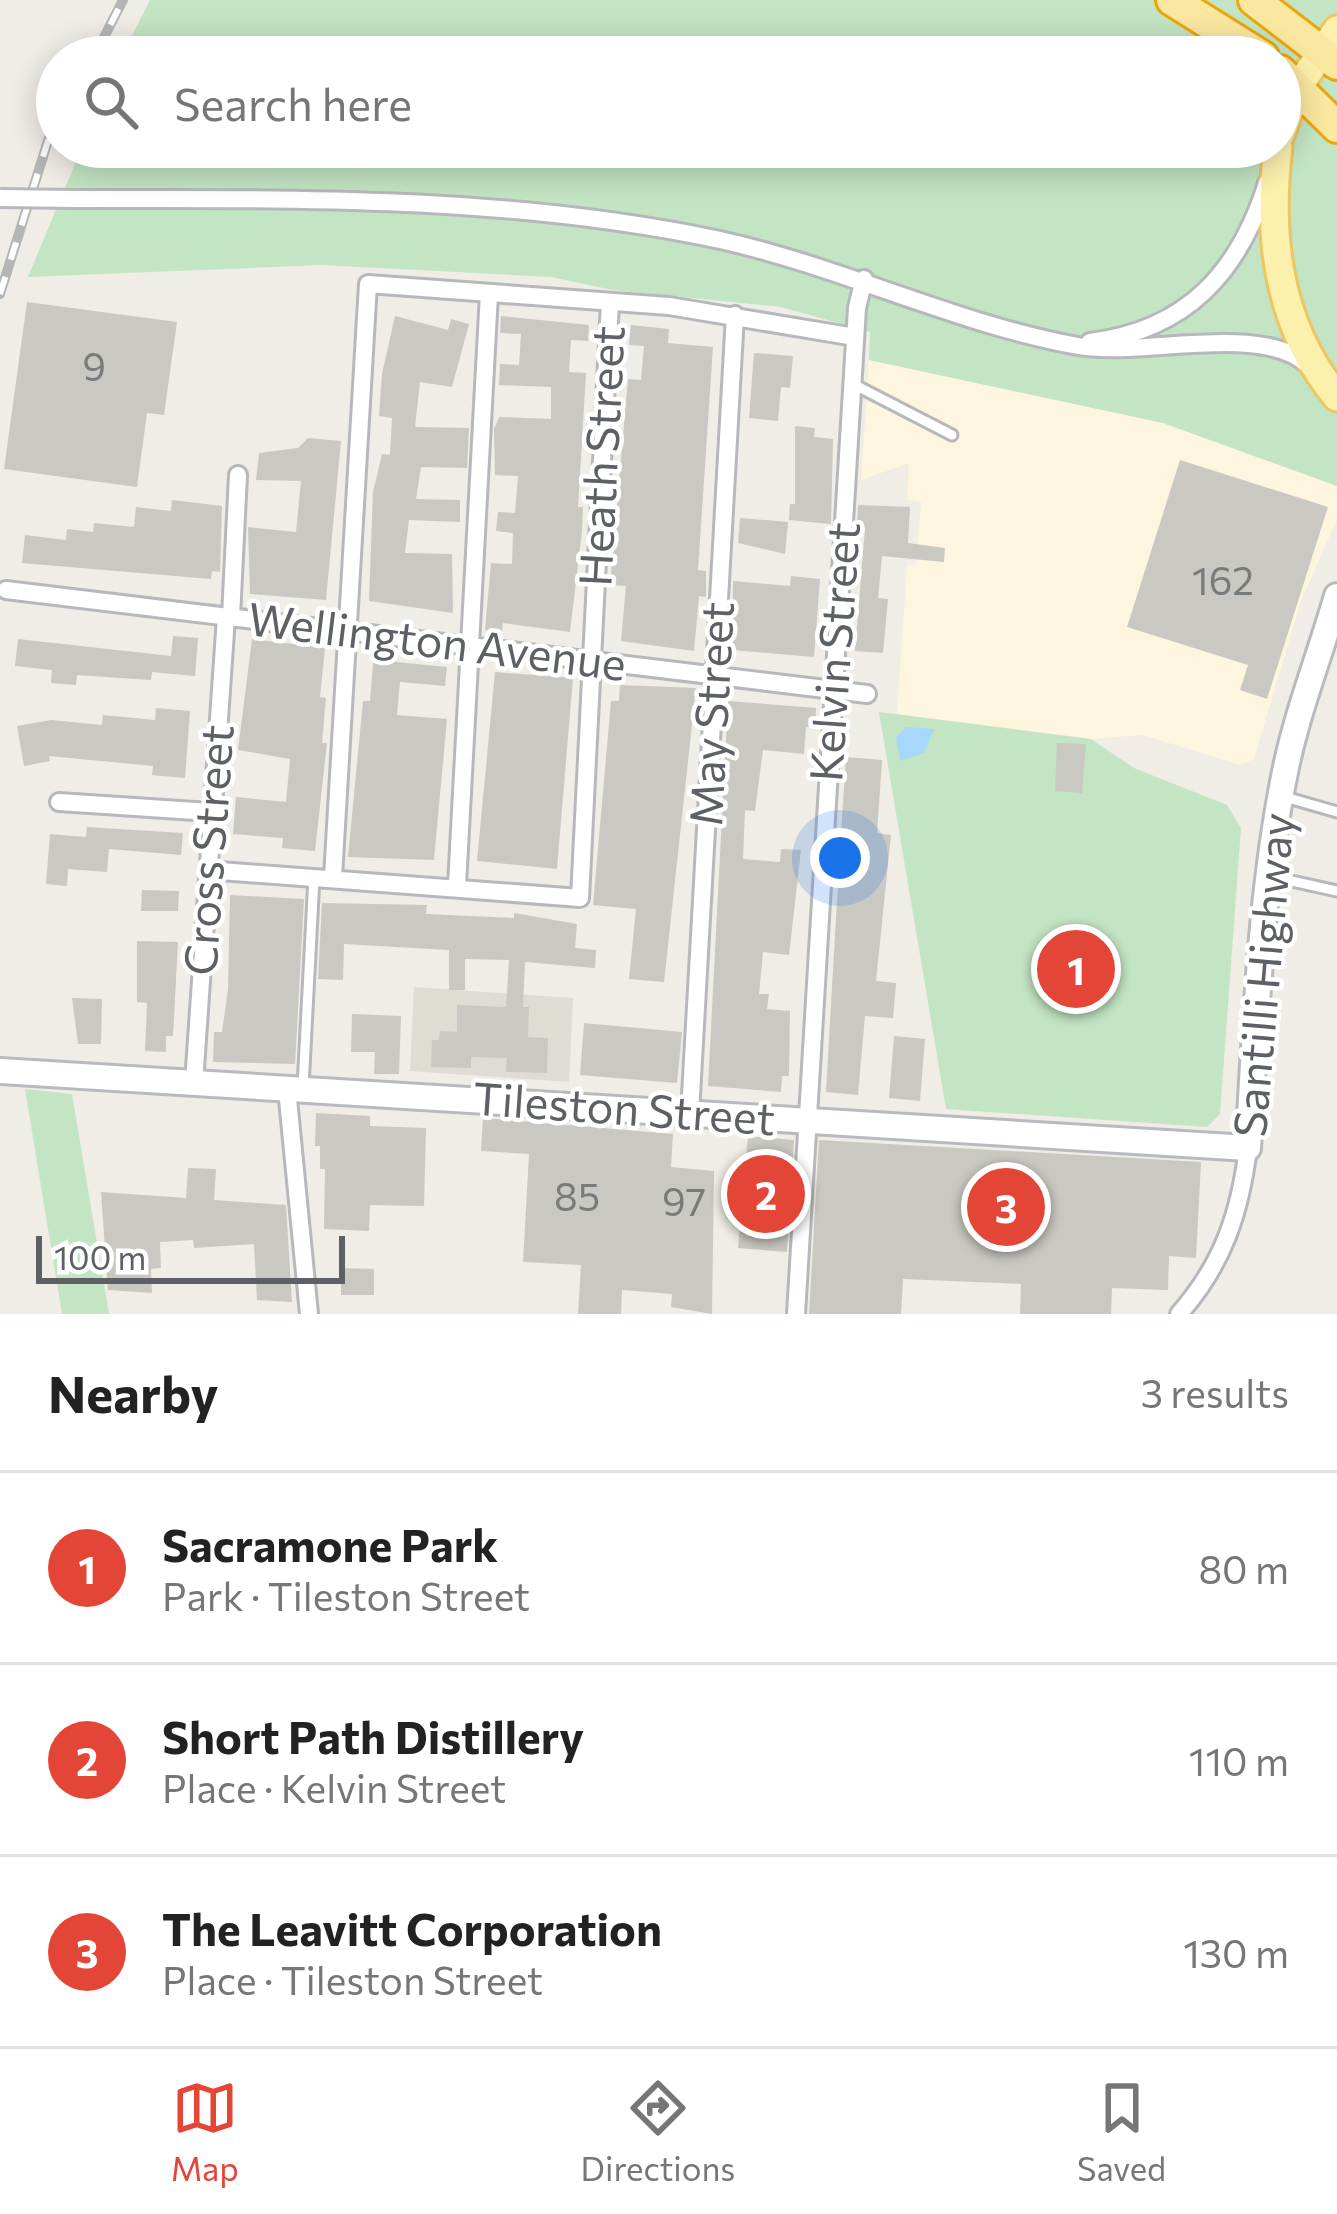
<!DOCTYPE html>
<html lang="en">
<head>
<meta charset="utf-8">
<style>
  body { margin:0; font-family:Commissioner,sans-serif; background:#f6f6f6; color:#222 }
  .scale { position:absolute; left:36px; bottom:30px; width:309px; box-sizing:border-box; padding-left:12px; border:6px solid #5d6165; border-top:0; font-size:33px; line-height:42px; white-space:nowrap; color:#5d6165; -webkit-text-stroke:9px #fff; paint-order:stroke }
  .you { position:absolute; left:840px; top:858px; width:42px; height:42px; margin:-30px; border:9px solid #fff; border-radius:50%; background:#1a73e8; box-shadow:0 0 0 18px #1a73e833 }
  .badge { display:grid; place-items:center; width:78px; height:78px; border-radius:50%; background:#e34637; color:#fff; font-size:39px; font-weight:700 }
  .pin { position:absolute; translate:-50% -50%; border:6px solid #fff; box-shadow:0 3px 12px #0006 }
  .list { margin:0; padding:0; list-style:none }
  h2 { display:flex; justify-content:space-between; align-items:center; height:156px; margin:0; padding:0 48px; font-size:51px }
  h2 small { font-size:39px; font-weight:400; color:#767676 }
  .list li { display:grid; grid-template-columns:78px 1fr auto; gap:36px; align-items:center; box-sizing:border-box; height:192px; padding:0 48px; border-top:3px solid #e0e0e0 }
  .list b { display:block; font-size:45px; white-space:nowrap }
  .list p { margin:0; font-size:39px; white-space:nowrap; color:#767676 }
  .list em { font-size:39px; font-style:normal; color:#767676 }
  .icon { flex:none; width:66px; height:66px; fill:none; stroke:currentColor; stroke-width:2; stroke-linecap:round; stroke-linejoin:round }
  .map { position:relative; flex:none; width:1337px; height:1314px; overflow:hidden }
  .search { position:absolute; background:#fff; box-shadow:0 6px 30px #0003; left:36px; right:36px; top:36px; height:132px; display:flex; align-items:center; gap:30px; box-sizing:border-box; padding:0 42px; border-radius:66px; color:#767676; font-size:45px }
  .sheet { height:732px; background:#fff }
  nav { display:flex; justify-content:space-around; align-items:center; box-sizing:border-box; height:168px; border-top:3px solid #e0e0e0; background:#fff; font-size:33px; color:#767676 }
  nav a { display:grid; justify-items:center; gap:6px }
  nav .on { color:#e34637 }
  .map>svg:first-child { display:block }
  .commercial { fill:#fdf5dd }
  .education { fill:#dfdcd4 }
  .green { fill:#c3e5c3 }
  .water { fill:#a8d7fc }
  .building { fill:#cac8c2 }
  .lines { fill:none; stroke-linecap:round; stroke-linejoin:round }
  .service-casing { stroke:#b6b8bc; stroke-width:15 }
  .minor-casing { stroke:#b6b8bc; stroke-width:22 }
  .secondary-casing { stroke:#b7babf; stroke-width:30 }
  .primary-casing { stroke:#ecc661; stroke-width:33 }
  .trunk-casing { stroke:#eca608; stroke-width:36 }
  .service { stroke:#fff; stroke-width:9 }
  .minor { stroke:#fff; stroke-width:16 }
  .secondary { stroke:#fff; stroke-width:24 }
  .primary { stroke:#fcf0ad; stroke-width:27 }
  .trunk { stroke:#fae8a0; stroke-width:30 }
  .rail-casing { stroke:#b4b5b5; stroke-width:10 }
  .rail { stroke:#fff; stroke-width:6; stroke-dasharray:18; stroke-linecap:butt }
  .minor-bridge-casing { stroke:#b6b8bc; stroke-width:22; stroke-linecap:butt }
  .minor-bridge { stroke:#fff; stroke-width:16 }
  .labels { text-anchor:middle; stroke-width:9; stroke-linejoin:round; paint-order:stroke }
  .number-label { font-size:39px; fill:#787b7c }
  .street-label { font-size:45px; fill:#5d6165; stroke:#fff }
</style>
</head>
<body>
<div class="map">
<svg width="1337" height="1314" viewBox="0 0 1337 1314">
  <rect width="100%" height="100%" fill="#efede5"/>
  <!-- commercial -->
  <path class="commercial" d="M869,360L1163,423L1337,486V519L1301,601L1254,759L1240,765L1143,735L1091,739L897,714L907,565L916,564L921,502L907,499L909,463L861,480Z"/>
  <!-- education -->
  <path class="education" d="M414,987L573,998L569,1082L410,1071Z"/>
  <!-- green -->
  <g class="green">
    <path d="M150,0H1337V486L1163,423L869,360L870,332L781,307L613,290L551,277L321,265L28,277L82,147H1280V57H121Z"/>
    <path d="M879,712L1091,739L1134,768L1227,805L1241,828L1220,1114L1207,1127L946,1109Z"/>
    <path d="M25,1089L72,1094L109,1314H62Z"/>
  </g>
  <!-- water -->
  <path class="water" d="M906,727L934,729L924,753L900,761L896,737Z"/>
  <!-- building -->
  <g class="building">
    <path d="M27,302L177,322L164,415L147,413L137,487L4,469Z"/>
    <path d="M395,316L448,330L451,319L469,324L452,387L420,382L415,427L469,428L467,468L421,467L416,499L460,500V522L409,520L405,553L452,554L453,613L369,601L373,492L382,454L390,455L392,418L379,416L382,374Z"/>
    <path d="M501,316L589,325L588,341L571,340L569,372L586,373L578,507H583L582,531L570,632L503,623L502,631L485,630L491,563L512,564L513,533L496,531L498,512L515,513L518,476L495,475L494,429L499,417L551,419V387L499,385L500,364L519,365L521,334L500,333Z"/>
    <path d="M631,325L669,329L668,343L713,347L698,570L706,571V597L699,596L694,651L621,641L626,586L610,585L628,379L641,380L644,346L629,345Z"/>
    <path d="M754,353L793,356L790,388L781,387L778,421L749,418Z"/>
    <path d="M795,426L815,428L814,437L833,439L831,524L789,520L790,504H795Z"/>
    <path d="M308,438L341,441L326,600L250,594L248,527L296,532L301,481L256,480L259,453L298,448Z"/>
    <path d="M1180,460L1328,507L1267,699L1240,690L1248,665L1127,627Z"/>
    <path d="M172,500L222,506L220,572L212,571L211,579L22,563L25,535L66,540L67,529L93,532L94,523L134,527L136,507L171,511Z"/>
    <path d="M858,505L910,507L908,543L945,548L944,562L882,556L878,598L888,599L883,653L855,651L865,528L857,526Z"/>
    <path d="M740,518L788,522L785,554L738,543Z"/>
    <path d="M791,576L820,579L814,657L732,650L733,581L790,586Z"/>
    <path d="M173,636L198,638L195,676L152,672L151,680L77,675L76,685L51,683L52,670L15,666L18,639L171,656Z"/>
    <path d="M252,639L325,648L320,697L326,698L322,743H327L315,851L282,848L283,838L233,834L236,797L286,802L290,759L238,750Z"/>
    <path d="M374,652L397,654L396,662L447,667L445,686L400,682L397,715L447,719L434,860L348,857L363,701H370Z"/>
    <path d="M495,672L573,678L557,869L477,861Z"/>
    <path d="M620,685L696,688L664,982L629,979L636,909L593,905L611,701H619Z"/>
    <path d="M728,701L816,708L815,727H806L804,754L763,750L755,811L745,810L743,859L780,862L781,849L801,850L789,955L763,952L759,994H769L767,1009L790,1011L789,1076H782L781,1092L708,1086Z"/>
    <path d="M156,708L190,711L185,778L152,775L153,766L49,756L50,761L24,766L17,726L51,720L102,725L103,715L155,720Z"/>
    <path d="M1057,743L1086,744L1082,793L1055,791Z"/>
    <path d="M846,757L882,760L877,833L891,835L876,981L896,983L893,1018L865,1016L858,1095L826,1092L838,883L851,884L854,850L840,849Z"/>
    <path d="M87,827L183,833L181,855L109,849L107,872L68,869L67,886L46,884L50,834L86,837Z"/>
    <path d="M142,890L179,891L178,911H141Z"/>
    <path d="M230,895L304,899L295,1064L213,1062L214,1032H222L228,989Z"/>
    <path d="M322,903L427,905L426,914L514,918V913L577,924L575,948L596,950L595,968L525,962L523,1007H529L528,1037L548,1038L547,1073L506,1072L507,1058L471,1057V1068L431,1067L432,1040H439L440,1031L457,1032V1005L506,1007L509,960L465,959V990H449V950L344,944L343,980L318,979Z"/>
    <path d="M137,941L178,942L173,1036H166V1052L145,1051L147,1003L137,1002Z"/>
    <path d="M72,998L102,999L101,1044H78Z"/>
    <path d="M352,1014L401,1016L399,1074H374L375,1052H351Z"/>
    <path d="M584,1023L682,1032L677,1083L580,1075Z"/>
    <path d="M894,1036L925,1039L920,1101L889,1098Z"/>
    <path d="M316,1113L370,1116V1126L426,1128L424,1206L370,1205L369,1231L324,1229L325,1169H320V1146H315Z"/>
    <path d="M483,1118L673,1134L671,1167L714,1171L712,1314L671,1307L672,1294L622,1290L621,1314H578L581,1265L523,1262L529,1154L481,1151Z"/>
    <path d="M748,1136L794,1140L787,1252L738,1248Z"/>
    <path d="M819,1140L1201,1162L1196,1258L1169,1256L1168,1290L1112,1288L1111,1314H1020L1021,1284L903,1279L901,1314H809Z"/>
    <path d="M188,1168L216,1169L214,1200L286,1205L292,1302L257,1300L254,1244L194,1248L193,1240L160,1242L161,1268L151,1269L152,1293L108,1290L101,1192L186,1198Z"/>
    <path d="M341,1268L374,1269V1295H341Z"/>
  </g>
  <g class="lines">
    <!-- service casing -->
    <g class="service-casing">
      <g id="service">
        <path d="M853,384L952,435"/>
        <path d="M1285,797L1337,812"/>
        <path d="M1269,876L1337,891"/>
        <path d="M303,1087L314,877"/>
      </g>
    </g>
    <!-- minor casing -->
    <g class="minor-casing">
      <g id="minor">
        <path d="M76,199C291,199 508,195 720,240C842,267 956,324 1078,346C1143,357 1261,322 1308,365"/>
        <path d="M1090,342C1187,330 1239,272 1267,183"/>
        <path d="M6,590L867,694"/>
        <path d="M231,617L238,475"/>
        <path d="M59,802L210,812"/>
        <path d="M207,870L580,898L610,302"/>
        <path d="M333,877L368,284L669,306L855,337"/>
        <path d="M457,885L489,294"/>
        <path d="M194,1083L226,617"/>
        <path d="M287,1089L309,1314"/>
        <path d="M690,1113L735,315"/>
        <path d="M796,1314L857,308L864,279"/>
        <path d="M1179,1314C1223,1264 1240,1213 1248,1148"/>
      </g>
    </g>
    <!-- secondary casing -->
    <g class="secondary-casing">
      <path id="secondary" d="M0,1071L1248,1148C1256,1023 1260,895 1285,772C1297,712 1320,655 1337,596"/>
    </g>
    <!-- primary casing -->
    <g class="primary-casing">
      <g id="primary">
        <path d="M1280,135L1298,87L1337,30"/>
        <path d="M1278,147C1267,236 1278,326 1337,397"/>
      </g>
    </g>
    <!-- trunk casing -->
    <g class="trunk-casing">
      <g id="trunk">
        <path d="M1172,0L1263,57"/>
        <path d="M1254,0L1337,64"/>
        <path d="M1280,71L1337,127"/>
      </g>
    </g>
    <!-- service -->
    <use href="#service" class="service"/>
    <!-- minor -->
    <use href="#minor" class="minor"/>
    <!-- secondary -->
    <use href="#secondary" class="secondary"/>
    <!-- primary -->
    <use href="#primary" class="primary"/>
    <!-- trunk -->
    <use href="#trunk" class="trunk"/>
    <!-- rail casing -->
    <g class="rail-casing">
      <g id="rail">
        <path d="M94,57L123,0"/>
        <path d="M0,294L57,112"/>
      </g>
    </g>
    <!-- rail -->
    <use href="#rail" class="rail"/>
    <!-- minor-bridge casing -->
    <g class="minor-bridge-casing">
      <path id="minor-bridge" d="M0,198L76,199"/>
    </g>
    <!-- minor-bridge -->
    <use href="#minor-bridge" class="minor-bridge"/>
  </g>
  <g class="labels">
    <!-- number labels -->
    <g class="number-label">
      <text x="94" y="381">9</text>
      <text x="1223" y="595">162</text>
      <text x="577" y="1211">85</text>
      <text x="684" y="1216">97</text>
    </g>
    <!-- street labels -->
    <g class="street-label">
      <text transform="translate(602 456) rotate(-87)" y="16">Heath Street</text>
      <text transform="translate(437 642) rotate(7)" y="16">Wellington Avenue</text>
      <text transform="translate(835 652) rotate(-86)" y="16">Kelvin Street</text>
      <text transform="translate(712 714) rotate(-87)" y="16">May Street</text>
      <text transform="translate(209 850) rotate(-86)" y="16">Cross Street</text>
      <text transform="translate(1264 975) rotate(-85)" y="16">Santilli Highway</text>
      <text transform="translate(624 1109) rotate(4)" y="16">Tileston Street</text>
    </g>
  </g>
</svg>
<div class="scale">100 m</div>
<div class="you"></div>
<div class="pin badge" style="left:1076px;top:969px">1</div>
<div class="pin badge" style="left:766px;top:1194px">2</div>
<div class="pin badge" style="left:1006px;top:1207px">3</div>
<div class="search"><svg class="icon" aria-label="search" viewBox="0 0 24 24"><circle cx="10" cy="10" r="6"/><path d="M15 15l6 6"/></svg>Search here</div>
</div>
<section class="sheet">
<h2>Nearby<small>3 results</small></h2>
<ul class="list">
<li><span class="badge">1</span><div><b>Sacramone Park</b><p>Park · Tileston Street</p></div><em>80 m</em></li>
<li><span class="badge">2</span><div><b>Short Path Distillery</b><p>Place · Kelvin Street</p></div><em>110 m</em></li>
<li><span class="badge">3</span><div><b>The Leavitt Corporation</b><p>Place · Tileston Street</p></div><em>130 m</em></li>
</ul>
</section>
<nav>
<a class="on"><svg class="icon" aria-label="map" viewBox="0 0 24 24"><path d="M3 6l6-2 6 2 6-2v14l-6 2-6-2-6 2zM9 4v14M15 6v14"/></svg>Map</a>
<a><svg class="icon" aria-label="directions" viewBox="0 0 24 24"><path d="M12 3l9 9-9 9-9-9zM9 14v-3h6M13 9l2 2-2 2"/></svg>Directions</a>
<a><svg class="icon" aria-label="saved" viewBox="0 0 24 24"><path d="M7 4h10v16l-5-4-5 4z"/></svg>Saved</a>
</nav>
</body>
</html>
